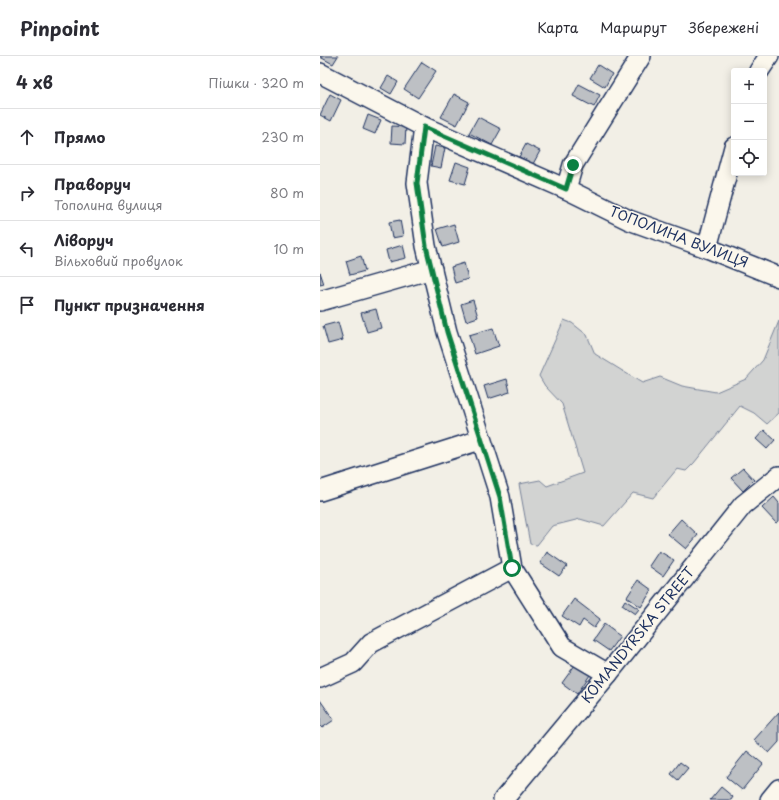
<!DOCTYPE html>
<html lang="uk">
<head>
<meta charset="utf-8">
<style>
  body { margin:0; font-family:"Playpen Sans",sans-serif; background:#f2f2f3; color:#2b2b33 }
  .controls { position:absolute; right:12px; top:12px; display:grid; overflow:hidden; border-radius:4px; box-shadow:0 2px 10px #0003 }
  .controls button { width:36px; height:36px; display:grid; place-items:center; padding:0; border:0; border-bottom:1px solid #e1e1e2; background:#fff; color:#2b2b33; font:20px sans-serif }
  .stop { position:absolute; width:12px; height:12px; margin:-9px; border:3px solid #0b8043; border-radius:50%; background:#fff }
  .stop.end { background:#0b8043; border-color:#fff; box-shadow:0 1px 4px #0008 }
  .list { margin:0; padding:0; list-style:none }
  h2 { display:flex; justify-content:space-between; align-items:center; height:52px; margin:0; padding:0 16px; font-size:17px }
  h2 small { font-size:13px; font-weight:400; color:#7c7c81 }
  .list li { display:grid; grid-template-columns:26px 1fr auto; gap:12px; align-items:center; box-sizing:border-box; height:56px; padding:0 16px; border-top:1px solid #e1e1e2 }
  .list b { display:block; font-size:15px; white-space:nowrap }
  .list p { margin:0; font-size:13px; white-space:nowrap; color:#7c7c81 }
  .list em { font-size:13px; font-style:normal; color:#7c7c81 }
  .icon { flex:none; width:22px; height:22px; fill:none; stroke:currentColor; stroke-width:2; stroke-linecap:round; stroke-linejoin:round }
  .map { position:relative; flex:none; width:459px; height:744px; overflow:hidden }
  header { display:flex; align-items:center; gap:24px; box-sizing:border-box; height:56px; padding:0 20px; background:#fff; border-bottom:1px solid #e1e1e2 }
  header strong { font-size:19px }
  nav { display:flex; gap:22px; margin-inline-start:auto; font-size:14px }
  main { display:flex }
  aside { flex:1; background:#fff }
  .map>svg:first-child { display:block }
  .green { fill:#d2d3d2; stroke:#768198 }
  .building { fill:#bdc0c4; stroke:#1b2f5e }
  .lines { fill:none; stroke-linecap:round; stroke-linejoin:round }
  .minor-casing { stroke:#1b2f5e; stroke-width:22 }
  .minor { stroke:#fbf7ec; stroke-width:19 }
  .route { stroke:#0b8043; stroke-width:5 }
  .labels { text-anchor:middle; stroke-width:3; stroke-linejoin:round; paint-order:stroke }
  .street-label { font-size:14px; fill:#1b2f5e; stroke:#fbf7ec }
</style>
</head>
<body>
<header>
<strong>Pinpoint</strong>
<nav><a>Карта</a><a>Маршрут</a><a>Збережені</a></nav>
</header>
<main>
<aside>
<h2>4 хв<small>Пішки · 320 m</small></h2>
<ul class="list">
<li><svg class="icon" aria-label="ahead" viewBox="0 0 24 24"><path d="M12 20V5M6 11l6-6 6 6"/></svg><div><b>Прямо</b></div><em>230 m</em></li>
<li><svg class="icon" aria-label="right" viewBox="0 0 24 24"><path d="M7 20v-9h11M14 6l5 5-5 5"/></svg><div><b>Праворуч</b><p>Тополина вулиця</p></div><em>80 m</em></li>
<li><svg class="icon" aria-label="left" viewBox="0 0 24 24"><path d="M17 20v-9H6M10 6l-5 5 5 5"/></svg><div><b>Ліворуч</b><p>Вільховий провулок</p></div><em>10 m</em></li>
<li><svg class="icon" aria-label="arrive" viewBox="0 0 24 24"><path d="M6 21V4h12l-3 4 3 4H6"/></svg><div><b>Пункт призначення</b></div></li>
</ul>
</aside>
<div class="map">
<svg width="459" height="744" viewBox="0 0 459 744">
  <rect width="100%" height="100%" fill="#f2efe6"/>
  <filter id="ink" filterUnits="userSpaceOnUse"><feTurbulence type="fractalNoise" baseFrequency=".025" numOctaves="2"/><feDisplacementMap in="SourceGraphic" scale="8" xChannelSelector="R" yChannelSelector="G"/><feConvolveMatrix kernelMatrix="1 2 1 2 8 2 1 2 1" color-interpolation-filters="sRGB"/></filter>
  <g filter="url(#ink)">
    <!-- green -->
    <path class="green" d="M244,264L252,267L267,279L275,298L322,327L340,321L362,330L396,336L426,323L443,304L459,265V357L447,368L434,357L420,350L374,407L366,415L357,413L333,442L313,437L284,470L260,463L232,470L217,489L210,488L199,428L220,424L227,430L263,417L242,348L225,330L219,320Z"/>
    <!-- building -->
    <g class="building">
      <path d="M0,0H18L13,8L0,1Z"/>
      <path d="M102,6L116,15L98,42L84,33Z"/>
      <path d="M278,9L292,18L285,31L270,22Z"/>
      <path d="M68,20L78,26L71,38L61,32Z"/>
      <path d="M259,28L280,39L274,51L253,40Z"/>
      <path d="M10,38L21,44L11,65L0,59Z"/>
      <path d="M134,38L149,46L137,69L121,61Z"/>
      <path d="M48,59L61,64L55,78L43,73Z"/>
      <path d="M158,61L181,73L172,89L149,77Z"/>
      <path d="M72,70L86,71L85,88L71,87Z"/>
      <path d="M206,88L220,95L213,108L199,101Z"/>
      <path d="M115,90L125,92L121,112L111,110Z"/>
      <path d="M136,106L150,111L145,128L130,124Z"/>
      <path d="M80,164L83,180L72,182L69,166Z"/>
      <path d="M134,168L139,186L123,191L117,173Z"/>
      <path d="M83,189L86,202L69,206L66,194Z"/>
      <path d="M41,200L45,215L30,219L26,205Z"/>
      <path d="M144,207L148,223L135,227L131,211Z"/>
      <path d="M0,216L4,228L0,229Z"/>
      <path d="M153,244L158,261L146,265L141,248Z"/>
      <path d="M56,253L61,272L47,276L41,257Z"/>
      <path d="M18,266L23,284L8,288L3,270Z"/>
      <path d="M173,272L179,290L155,298L149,279Z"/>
      <path d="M187,323L190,336L168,343L164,330Z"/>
      <path d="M444,374L455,384L447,393L436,383Z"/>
      <path d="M423,412L434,424L423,435L411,422Z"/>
      <path d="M454,441L459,447V465L456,467L442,452Z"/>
      <path d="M361,463L378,479L366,493L348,478Z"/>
      <path d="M339,495L354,504L343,520L329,510Z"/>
      <path d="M227,496L247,510L239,520L220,507Z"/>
      <path d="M318,524L332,534L321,551L307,541Z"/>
      <path d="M254,543L280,563L274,572L263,564L259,571L242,560Z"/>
      <path d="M305,544L319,553L315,558L302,549Z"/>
      <path d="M284,568L300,580L289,595L273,584Z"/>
      <path d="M255,609L270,619L257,638L242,627Z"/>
      <path d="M0,644L14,664L2,672L0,670Z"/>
      <path d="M459,656V686L449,697L434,684Z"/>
      <path d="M427,695L443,708L422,734L406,721Z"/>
      <path d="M360,706L368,712L358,724L351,718Z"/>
      <path d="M401,731L413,741L411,744H390Z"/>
    </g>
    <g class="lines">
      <!-- minor casing -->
      <g class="minor-casing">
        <g id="minor">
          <path d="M439,15L449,0"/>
          <path d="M0,17L104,71L246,133L309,164L387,192L459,221"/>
          <path d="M104,71L97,127L106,190L127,276L180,441L192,512L242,591L288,618"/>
          <path d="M246,133L253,109L321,0"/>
          <path d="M387,192L414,91"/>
          <path d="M0,245L112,213"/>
          <path d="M0,435L160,384"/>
          <path d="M0,622L33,607L51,587L192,512"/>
          <path d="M183,744L288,618L423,449L459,420"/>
          <path d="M450,744L459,733"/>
        </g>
      </g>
      <!-- minor -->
      <use href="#minor" class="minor"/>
    </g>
  </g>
  <g class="lines" filter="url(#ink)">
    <!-- route -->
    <path class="route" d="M192,512L180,441L127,276L106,190L97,127L104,71L246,133L253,109"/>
  </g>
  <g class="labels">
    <!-- street labels -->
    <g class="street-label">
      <text transform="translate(359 181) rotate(21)" y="5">ТОПОЛИНА ВУЛИЦЯ</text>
      <text transform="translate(318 579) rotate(-51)" y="5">KOMANDYRSKA STREET</text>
    </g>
  </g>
</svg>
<div class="controls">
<button>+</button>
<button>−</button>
<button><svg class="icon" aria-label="locate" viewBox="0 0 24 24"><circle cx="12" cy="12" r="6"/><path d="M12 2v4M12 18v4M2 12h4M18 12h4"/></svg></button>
</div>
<div class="stop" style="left:192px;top:512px"></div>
<div class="stop end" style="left:253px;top:109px"></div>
</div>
</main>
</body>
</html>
